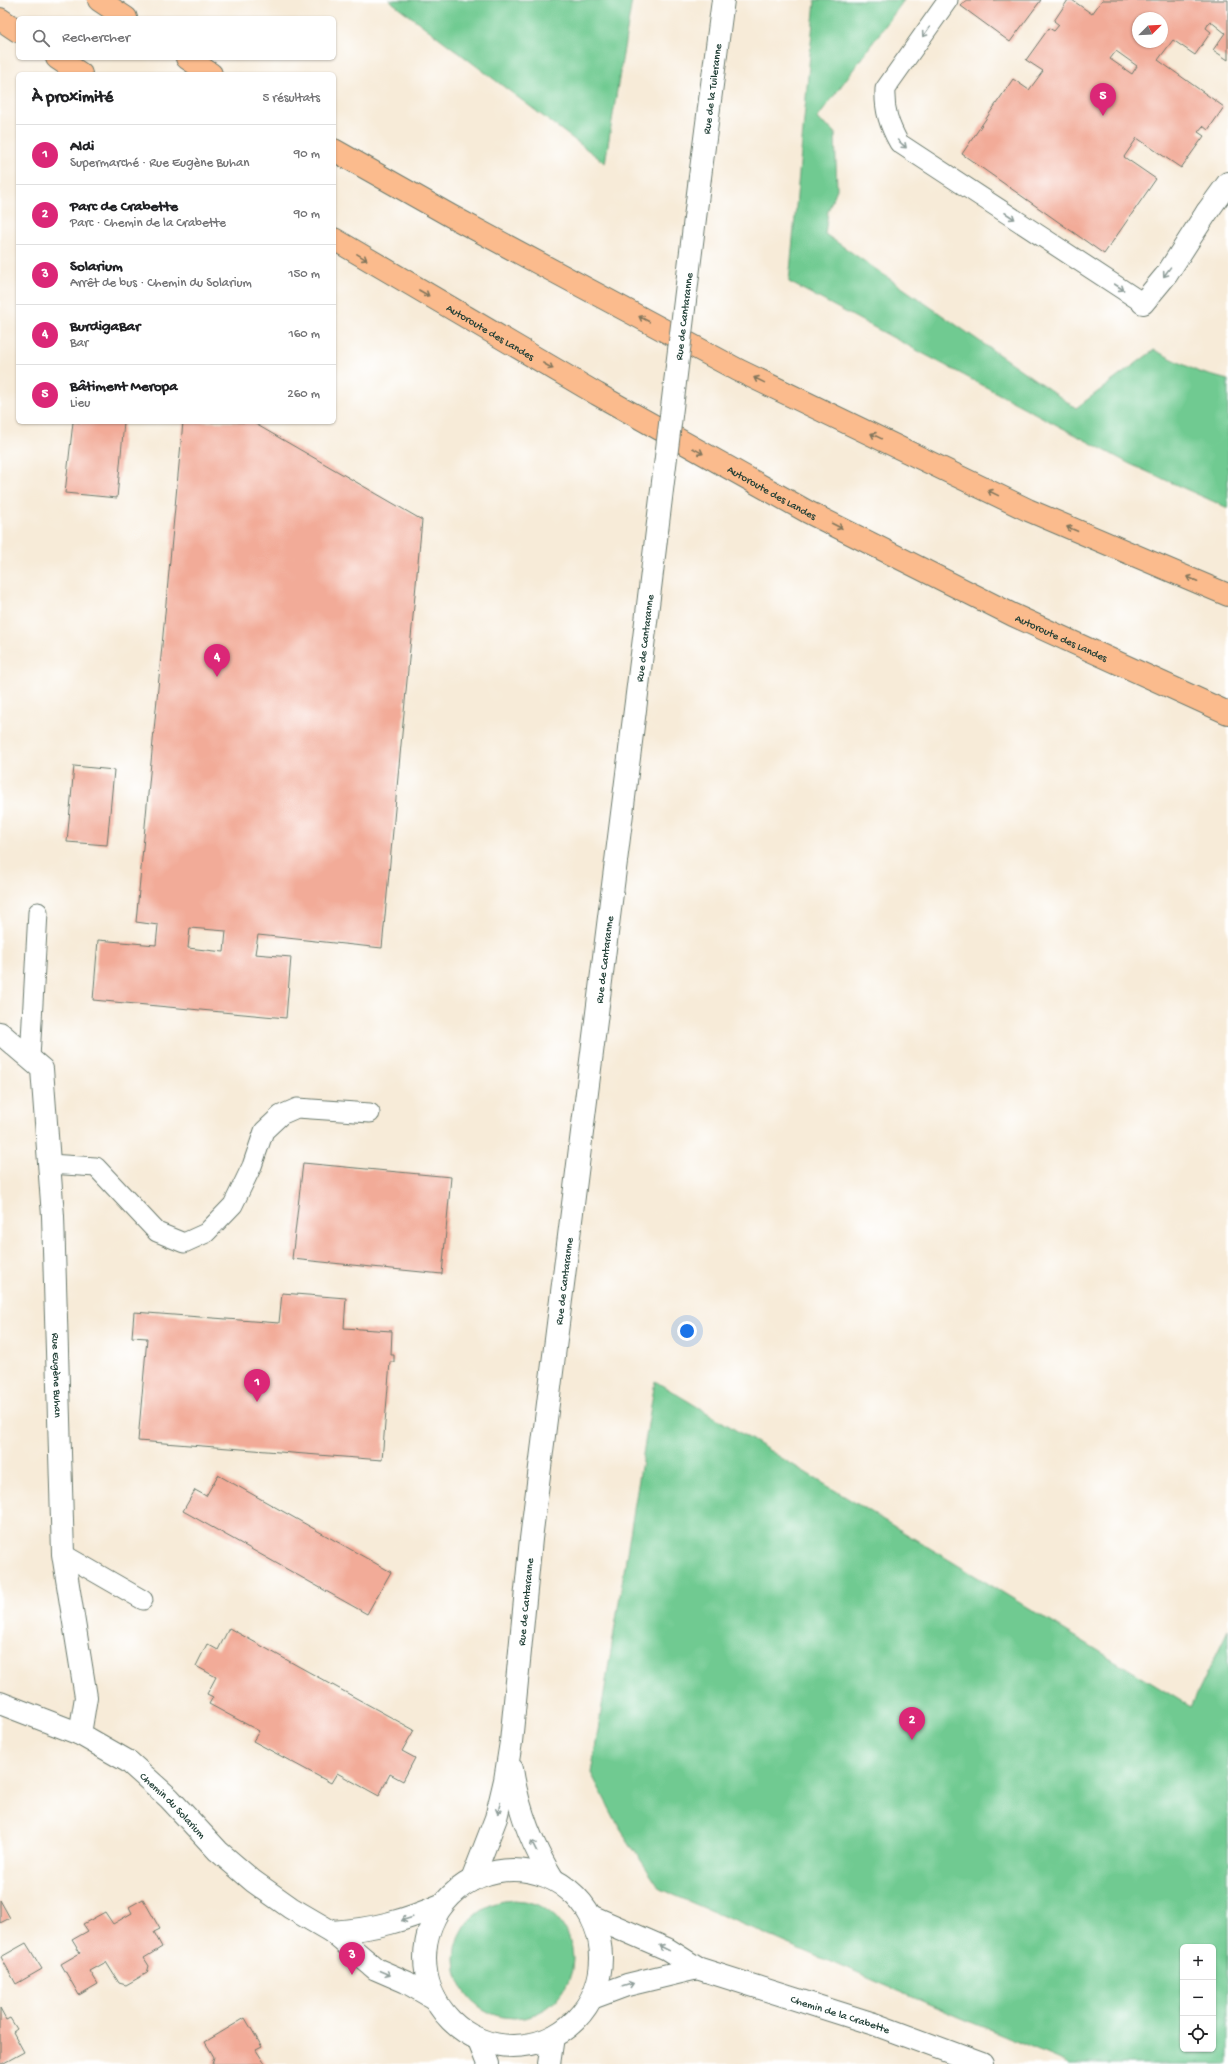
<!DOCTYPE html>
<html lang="fr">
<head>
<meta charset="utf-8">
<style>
  body { margin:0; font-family:"Gochi Hand",sans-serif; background:#f2f2f2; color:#202124 }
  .controls { position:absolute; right:12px; bottom:12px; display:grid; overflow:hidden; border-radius:6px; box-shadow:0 1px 3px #0004 }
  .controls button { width:36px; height:36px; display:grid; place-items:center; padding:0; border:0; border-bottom:1px solid #e0e0e0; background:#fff; color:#202124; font:20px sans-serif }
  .compass { position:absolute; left:1132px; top:12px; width:36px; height:36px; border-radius:50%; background:#fff; box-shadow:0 1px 3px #0004; rotate:66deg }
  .you { position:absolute; left:687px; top:1331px; width:14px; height:14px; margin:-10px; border:3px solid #fff; border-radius:50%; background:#1a73e8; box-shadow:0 0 0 6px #1a73e833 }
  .badge { display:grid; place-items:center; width:26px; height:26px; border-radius:50%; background:#db2777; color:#fff; font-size:13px; font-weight:700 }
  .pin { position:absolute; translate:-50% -33px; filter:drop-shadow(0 1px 2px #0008) }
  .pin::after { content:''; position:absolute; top:21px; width:14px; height:12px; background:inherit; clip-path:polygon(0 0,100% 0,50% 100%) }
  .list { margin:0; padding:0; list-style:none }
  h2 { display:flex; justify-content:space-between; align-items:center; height:52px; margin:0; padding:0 16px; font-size:17px }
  h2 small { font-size:13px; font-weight:400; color:#757577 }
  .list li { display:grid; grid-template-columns:26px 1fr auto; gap:12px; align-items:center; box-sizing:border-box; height:60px; padding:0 16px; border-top:1px solid #e0e0e0 }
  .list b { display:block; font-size:15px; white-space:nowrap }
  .list p { margin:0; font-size:13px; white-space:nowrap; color:#757577 }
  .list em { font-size:13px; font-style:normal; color:#757577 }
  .icon { flex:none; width:22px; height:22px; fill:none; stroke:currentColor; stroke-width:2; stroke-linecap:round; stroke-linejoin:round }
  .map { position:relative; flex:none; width:1228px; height:2064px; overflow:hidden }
  .search { position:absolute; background:#fff; box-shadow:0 1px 3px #0004; left:16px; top:16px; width:320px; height:44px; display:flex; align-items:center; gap:10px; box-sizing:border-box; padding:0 14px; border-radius:6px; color:#757577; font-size:15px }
  .panel { position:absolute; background:#fff; box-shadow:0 1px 3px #0004; left:16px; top:72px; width:320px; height:352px; border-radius:6px }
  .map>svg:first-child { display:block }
  .green { fill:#70ca91; stroke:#488462; fill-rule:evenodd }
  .building { fill:#f2ab98; fill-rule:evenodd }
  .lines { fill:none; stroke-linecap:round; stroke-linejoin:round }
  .service-casing { stroke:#6b7a6d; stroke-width:21 }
  .pedestrian-casing { stroke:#6b7a6d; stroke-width:24 }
  .minor-casing { stroke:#6b7a6d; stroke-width:24 }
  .tertiary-casing { stroke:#6b7a6d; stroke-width:24 }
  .motorway-casing { stroke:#6b7a6d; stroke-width:24 }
  .service { stroke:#fff; stroke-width:19 }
  .pedestrian { stroke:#fff; stroke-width:22 }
  .minor { stroke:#fff; stroke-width:22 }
  .tertiary { stroke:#fff; stroke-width:22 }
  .motorway { stroke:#fbbb8d; stroke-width:22 }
  .tertiary-bridge-casing { stroke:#6b7a6d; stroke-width:24; stroke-linecap:butt }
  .tertiary-bridge { stroke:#fff; stroke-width:22 }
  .oneway { stroke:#8f9e9a }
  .oneway2 { stroke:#82765c }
  .labels { text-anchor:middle; stroke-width:3; stroke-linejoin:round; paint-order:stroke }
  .street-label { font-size:11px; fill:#1f3d34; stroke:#fff }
</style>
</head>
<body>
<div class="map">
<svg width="1228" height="2064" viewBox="0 0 1228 2064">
  <rect width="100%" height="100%" fill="#fff"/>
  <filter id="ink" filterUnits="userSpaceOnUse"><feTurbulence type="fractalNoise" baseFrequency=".025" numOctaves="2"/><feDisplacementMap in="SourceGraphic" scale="8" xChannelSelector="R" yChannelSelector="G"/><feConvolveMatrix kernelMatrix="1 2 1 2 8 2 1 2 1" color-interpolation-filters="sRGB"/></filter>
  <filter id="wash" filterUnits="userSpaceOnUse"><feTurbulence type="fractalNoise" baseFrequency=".012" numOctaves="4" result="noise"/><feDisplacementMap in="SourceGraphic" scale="16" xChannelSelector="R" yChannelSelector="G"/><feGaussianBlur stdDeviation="0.9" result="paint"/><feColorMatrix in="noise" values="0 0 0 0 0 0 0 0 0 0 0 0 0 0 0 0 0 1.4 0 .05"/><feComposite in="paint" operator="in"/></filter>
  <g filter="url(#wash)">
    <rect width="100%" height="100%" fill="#f7ebd8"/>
    <!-- green -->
    <g class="green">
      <path d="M389,0H632L605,163Z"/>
      <path d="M815,0H904L817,119L835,132L837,189L828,211L825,234L1076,408L1154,350L1199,372L1228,380V508L1130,464L789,282Z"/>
      <path d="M655,1381L1191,1707L1228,1630V2064H1069L660,1889L620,1829L591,1773ZM1183,1947H1213V2049H1183Z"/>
      <circle cx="514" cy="1959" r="59"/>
    </g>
    <g id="blocks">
      <!-- building -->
      <g class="building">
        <path d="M966,0H1041L1010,42L961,6Z"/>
        <path d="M1068,0H1072L1092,14L1102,0H1228V60L1213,50L1225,33L1210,21L1206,28L1211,32L1195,55L1173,40L1158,60L1224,107L1208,130L1203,126L1198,132L1204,136L1181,168L1137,138L1124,157L1156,179L1104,254L962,154L1013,79L1029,90L1043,71L1026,60L1049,28L1054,31L1059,25L1054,21ZM1138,18H1162V42H1138ZM1116,51L1137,66L1132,74L1110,59Z"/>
        <path d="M73,422H124L117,498L65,493Z"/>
        <path d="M183,422H252L422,520L382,948L258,935L255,954L291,957L286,1018L93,1000L98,940L156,945L158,925L136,922ZM190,928L226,931L224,952L188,948Z"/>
        <path d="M74,766L114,770L107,845L67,842Z"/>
        <path d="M303,1163L451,1177L442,1274L292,1259Z"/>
        <path d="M282,1293L346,1298L344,1328L392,1331L391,1355H394V1362H390L382,1460L138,1441L147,1338L132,1337L134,1312L279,1323Z"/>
        <path d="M218,1475L391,1572L367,1614L183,1511L195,1490L206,1496Z"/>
        <path d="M229,1628L414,1730L402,1751L415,1758L403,1781L390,1774L379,1796L337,1773L331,1783L253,1741L259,1731L209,1704L213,1697L207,1694L216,1677L196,1666L207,1644L218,1650Z"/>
        <path d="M143,1899L160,1929L154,1932L162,1947L144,1958L149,1966L147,1973L126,1985L119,1983L106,1962L90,1971L98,1984L79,1995L61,1964L80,1953L72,1940L88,1931L83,1924L105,1912L113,1924L132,1913L129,1907Z"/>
        <path d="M0,1900L10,1918L0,1923Z"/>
        <path d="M26,1943L42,1969L16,1984L1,1957Z"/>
        <path d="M0,2009L6,2020L10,2018L17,2029L13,2032L24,2052L2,2064H0Z"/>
        <path d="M245,2018L262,2047L256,2050L265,2064H212L214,2057L205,2042Z"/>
      </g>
    </g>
  </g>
  <g filter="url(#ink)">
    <use href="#blocks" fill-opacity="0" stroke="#6b7a6d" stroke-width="1"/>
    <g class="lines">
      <!-- service casing -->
      <g class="service-casing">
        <g id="service">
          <path d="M948,0L885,89C884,110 889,125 899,143L1143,303"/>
          <path d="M30,1058L38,912"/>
          <path d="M49,1164L96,1167L157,1232L184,1243L206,1233L233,1205L252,1166L264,1131L281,1115L297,1108L370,1113"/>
          <path d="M63,1554L143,1600"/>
        </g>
      </g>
      <!-- pedestrian casing -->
      <g class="pedestrian-casing">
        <path id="pedestrian" d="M1207,212L1228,183"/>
      </g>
      <!-- minor casing -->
      <g class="minor-casing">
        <g id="minor">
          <path d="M1143,303L1167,274L1207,212"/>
          <path id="s1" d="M0,1033L42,1069L53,1216L63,1554L86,1697L80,1734"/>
          <path id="s2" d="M0,1703L80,1734L129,1762L169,1798L218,1851L253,1881L291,1908L332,1932L376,1969L406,1982L435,1999"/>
          <path id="s3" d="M591,1916L667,1949L697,1968L874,2024L982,2064"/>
          <path d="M332,1932C375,1929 404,1921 443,1904"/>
          <path d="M592,1998L627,1985L697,1968"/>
        </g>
      </g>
      <!-- tertiary casing -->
      <g class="tertiary-casing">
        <g id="tertiary">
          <path id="s4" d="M700,177L723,0"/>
          <path d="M512,1769C518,1810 531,1844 553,1879"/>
          <circle cx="513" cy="1958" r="88"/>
          <path id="s5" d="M472,1880L496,1818L505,1780L511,1742L531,1539L645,630"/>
          <path d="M478,2039L488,2064"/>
          <path d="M549,2064L553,2037"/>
        </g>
      </g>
      <!-- motorway casing -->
      <g class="motorway-casing">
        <g id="motorway">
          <path d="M99,0L126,18"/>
          <path d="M0,19L18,31"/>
          <path d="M57,58L81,74"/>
          <path d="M187,58L211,74"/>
          <path d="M334,150L451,216L738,370L1028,510L1228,595"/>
          <path id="s6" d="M334,239L597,394L808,512L1013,615L1228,713"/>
        </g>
      </g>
      <!-- service -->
      <use href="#service" class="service"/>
      <!-- pedestrian -->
      <use href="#pedestrian" class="pedestrian"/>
      <!-- minor -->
      <use href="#minor" class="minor"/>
      <!-- tertiary -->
      <use href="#tertiary" class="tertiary"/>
      <!-- motorway -->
      <use href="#motorway" class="motorway"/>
      <!-- tertiary-bridge casing -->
      <g class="tertiary-bridge-casing">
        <g id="tertiary-bridge">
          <path id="s7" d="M645,630L700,177"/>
        </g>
      </g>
      <!-- tertiary-bridge -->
      <use href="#tertiary-bridge" class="tertiary-bridge"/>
    </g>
    <!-- one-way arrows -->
    <defs><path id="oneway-shaft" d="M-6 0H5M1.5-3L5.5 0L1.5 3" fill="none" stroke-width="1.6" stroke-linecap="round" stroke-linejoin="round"/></defs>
    <g class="oneway">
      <use href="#oneway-shaft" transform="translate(926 32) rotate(125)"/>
      <use href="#oneway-shaft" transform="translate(902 144) rotate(42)"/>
      <use href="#oneway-shaft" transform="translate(1010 216) rotate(33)"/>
      <use href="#oneway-shaft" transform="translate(1167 272) rotate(126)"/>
      <use href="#oneway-shaft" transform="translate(1119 287) rotate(33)"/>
      <use href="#oneway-shaft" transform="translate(499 1808) rotate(104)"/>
      <use href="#oneway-shaft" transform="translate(534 1846) rotate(-117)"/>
      <use href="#oneway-shaft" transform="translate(407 1919) rotate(162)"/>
      <use href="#oneway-shaft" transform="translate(664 1948) rotate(-153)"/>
      <use href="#oneway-shaft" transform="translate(385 1973) rotate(23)"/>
      <use href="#oneway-shaft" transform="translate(628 1985) rotate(-17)"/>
    </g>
    <g class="oneway2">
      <use href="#oneway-shaft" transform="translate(362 257) rotate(31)"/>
      <use href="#oneway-shaft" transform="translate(424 293) rotate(30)"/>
      <use href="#oneway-shaft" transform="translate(644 319) rotate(-152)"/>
      <use href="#oneway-shaft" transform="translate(548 366) rotate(30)"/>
      <use href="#oneway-shaft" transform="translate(759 380) rotate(-154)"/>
      <use href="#oneway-shaft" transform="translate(876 436) rotate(-154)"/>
      <use href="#oneway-shaft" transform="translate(698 451) rotate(29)"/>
      <use href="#oneway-shaft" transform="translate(993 493) rotate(-154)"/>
      <use href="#oneway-shaft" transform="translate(837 526) rotate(27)"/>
      <use href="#oneway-shaft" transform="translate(1072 529) rotate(-157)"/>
      <use href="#oneway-shaft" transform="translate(1192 579) rotate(-157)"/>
    </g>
  </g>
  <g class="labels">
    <!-- street labels -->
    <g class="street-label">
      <text dy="4" stroke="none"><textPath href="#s4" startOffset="89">Rue de la Tuileranne</textPath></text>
      <text dy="4" stroke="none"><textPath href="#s7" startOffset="316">Rue de Cantaranne</textPath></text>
      <text dy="4" stroke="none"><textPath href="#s6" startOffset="182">Autoroute des Landes</textPath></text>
      <text dy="4" stroke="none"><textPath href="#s6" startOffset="506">Autoroute des Landes</textPath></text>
      <text dy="4" stroke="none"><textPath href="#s6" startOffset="830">Autoroute des Landes</textPath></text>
      <text transform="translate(644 638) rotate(-83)" y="4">Rue de Cantaranne</text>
      <text dy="4" stroke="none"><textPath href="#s5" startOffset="932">Rue de Cantaranne</textPath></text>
      <text dy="4" stroke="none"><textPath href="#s5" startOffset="608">Rue de Cantaranne</textPath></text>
      <text dy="4" stroke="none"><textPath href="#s1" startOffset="362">Rue Eugène Buhan</textPath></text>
      <text dy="4" stroke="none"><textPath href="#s5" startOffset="285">Rue de Cantaranne</textPath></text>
      <text dy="4" stroke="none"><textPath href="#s2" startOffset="204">Chemin du Solarium</textPath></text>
      <text dy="4" stroke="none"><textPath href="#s3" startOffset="269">Chemin de la Crabette</textPath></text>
    </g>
  </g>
</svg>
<div class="controls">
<button>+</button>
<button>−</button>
<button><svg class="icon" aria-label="locate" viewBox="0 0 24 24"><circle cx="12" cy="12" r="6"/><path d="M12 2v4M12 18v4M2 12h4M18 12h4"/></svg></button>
</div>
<svg class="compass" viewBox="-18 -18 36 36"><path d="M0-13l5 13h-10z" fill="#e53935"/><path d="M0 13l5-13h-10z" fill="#757577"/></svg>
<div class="you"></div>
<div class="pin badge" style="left:257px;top:1402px">1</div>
<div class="pin badge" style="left:912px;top:1740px">2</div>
<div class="pin badge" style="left:352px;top:1975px">3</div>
<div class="pin badge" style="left:217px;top:677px">4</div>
<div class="pin badge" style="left:1103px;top:116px">5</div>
<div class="search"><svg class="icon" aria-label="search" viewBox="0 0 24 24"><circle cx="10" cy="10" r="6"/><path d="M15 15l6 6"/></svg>Rechercher</div>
<section class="panel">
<h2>À proximité<small>5 résultats</small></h2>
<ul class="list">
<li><span class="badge">1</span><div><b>Aldi</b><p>Supermarché · Rue Eugène Buhan</p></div><em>90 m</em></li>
<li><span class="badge">2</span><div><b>Parc de Crabette</b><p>Parc · Chemin de la Crabette</p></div><em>90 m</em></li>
<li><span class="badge">3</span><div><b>Solarium</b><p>Arrêt de bus · Chemin du Solarium</p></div><em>150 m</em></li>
<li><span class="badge">4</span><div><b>BurdigaBar</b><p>Bar</p></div><em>160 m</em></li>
<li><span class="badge">5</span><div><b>Bâtiment Meropa</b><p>Lieu</p></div><em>260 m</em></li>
</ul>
</section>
</div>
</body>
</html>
